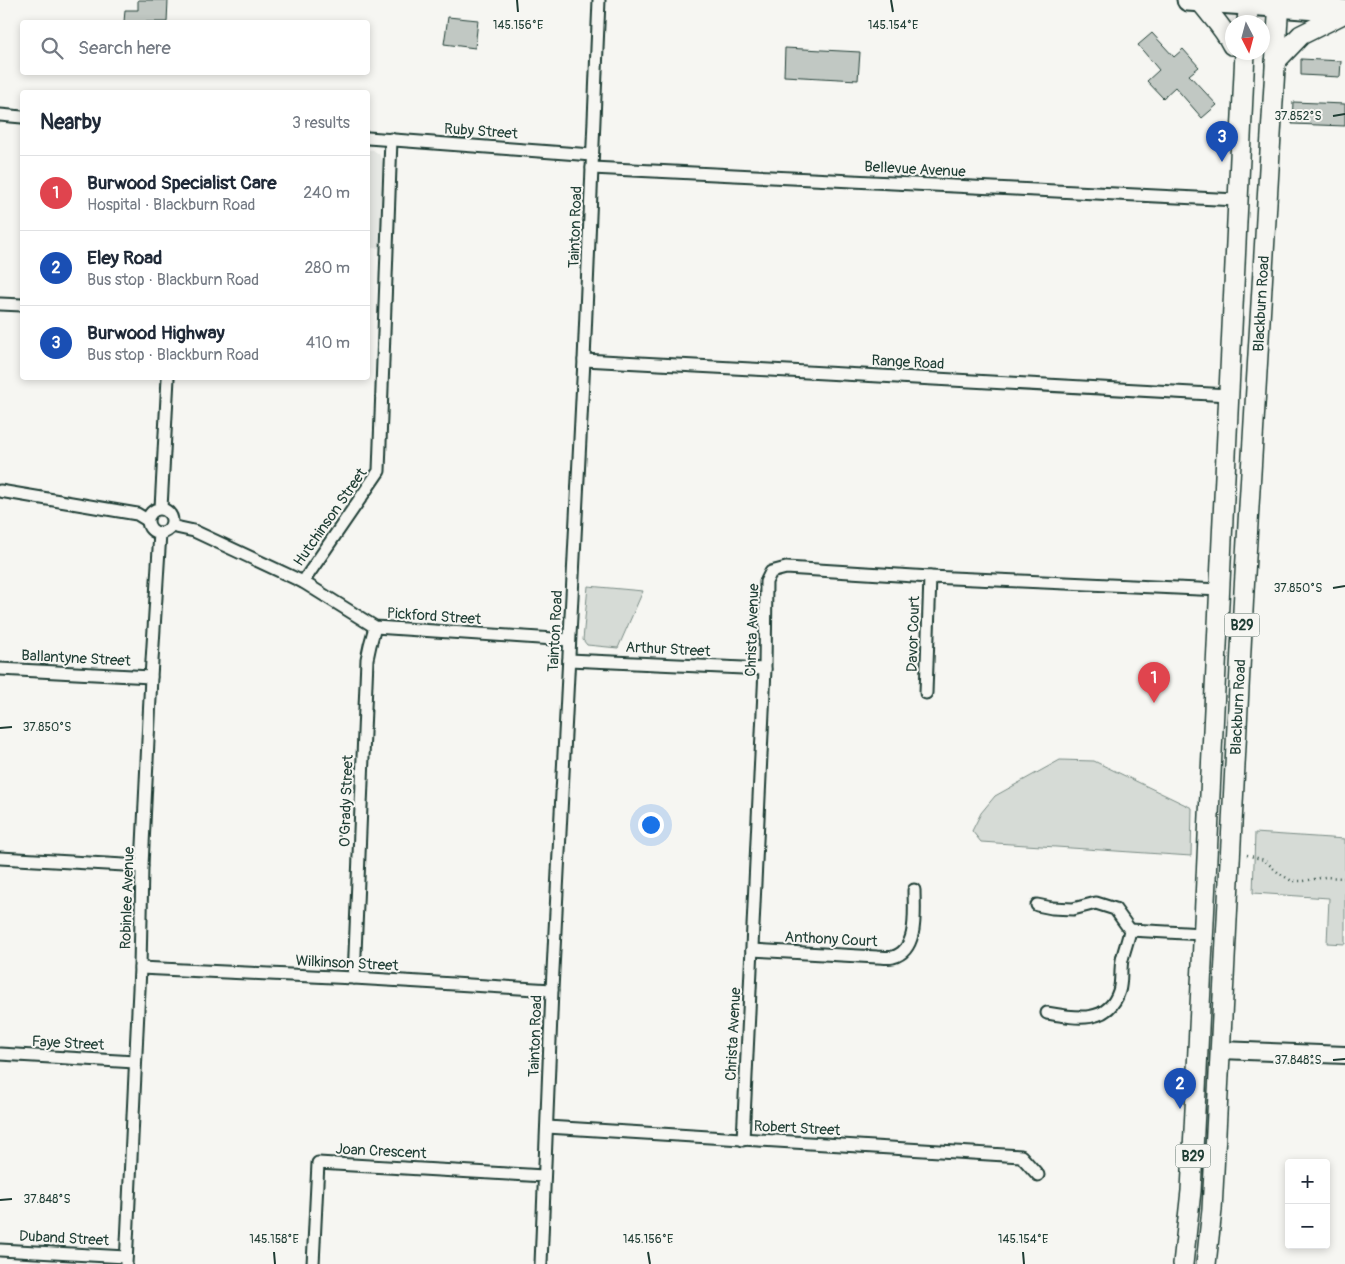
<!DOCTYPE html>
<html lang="en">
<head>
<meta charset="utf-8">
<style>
  body { margin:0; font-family:Pangolin,sans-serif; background:#f2f2f3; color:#1f2937 }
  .controls { position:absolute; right:15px; bottom:15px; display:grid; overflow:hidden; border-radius:5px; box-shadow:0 2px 8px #0003 }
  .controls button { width:45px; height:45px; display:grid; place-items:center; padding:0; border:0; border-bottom:1px solid #e0e1e3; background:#fff; color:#1f2937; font:25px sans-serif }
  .compass { position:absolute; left:1225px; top:15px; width:45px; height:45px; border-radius:50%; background:#fff; box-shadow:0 2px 8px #0003; rotate:174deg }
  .you { position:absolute; left:650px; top:824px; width:18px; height:18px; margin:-12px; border:4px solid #fff; border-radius:50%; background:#1a73e8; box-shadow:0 0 0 8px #1a73e833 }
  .badge { display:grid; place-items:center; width:32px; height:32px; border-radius:50%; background:#0b8043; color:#fff; font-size:16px; font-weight:700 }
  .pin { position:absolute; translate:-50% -41px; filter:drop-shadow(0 1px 2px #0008) }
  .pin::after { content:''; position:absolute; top:26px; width:18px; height:15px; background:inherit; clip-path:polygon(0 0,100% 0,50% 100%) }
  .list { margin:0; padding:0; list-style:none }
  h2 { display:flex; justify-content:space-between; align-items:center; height:65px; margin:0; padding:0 20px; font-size:21px }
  h2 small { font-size:16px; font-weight:400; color:#747a83 }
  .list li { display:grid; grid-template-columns:32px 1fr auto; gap:15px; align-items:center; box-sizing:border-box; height:75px; padding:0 20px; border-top:1px solid #e0e1e3 }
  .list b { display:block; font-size:19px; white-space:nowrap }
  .list p { margin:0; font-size:16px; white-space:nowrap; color:#747a83 }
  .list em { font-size:16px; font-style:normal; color:#747a83 }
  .icon { flex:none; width:28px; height:28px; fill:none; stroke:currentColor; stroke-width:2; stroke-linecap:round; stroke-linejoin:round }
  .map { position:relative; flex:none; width:1345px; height:1264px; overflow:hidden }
  .search { position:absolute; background:#fff; box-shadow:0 2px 8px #0003; left:20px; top:20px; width:350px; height:55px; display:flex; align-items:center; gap:12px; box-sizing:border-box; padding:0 18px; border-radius:5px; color:#747a83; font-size:19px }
  .panel { position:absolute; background:#fff; box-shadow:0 2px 8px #0003; left:20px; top:90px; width:350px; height:290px; border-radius:5px }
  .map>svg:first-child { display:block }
  .built { fill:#e6e8e4 }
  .green { fill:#d6dbd6; stroke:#7a8c85 }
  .building { fill:#c1c8c3; stroke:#1f3d34 }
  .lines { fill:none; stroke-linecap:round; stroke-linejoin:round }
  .street-casing { stroke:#1f3d34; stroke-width:15 }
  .secondary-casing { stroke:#1f3d34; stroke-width:20 }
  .primary-casing { stroke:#1f3d34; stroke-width:22 }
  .highway-casing { stroke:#1f3d34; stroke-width:25 }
  .path { stroke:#1f3d34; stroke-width:2.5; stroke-dasharray:1 4; stroke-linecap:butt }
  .street { stroke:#f6f6f2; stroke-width:11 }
  .secondary { stroke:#f6f6f2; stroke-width:16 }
  .primary { stroke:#f6f6f2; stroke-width:19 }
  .highway { stroke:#f6f6f2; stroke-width:21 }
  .ticks { fill:none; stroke:#1f3d34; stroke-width:2 }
  .labels { text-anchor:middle; stroke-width:4; stroke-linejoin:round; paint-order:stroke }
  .shield { fill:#f6f6f2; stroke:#60746d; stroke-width:1 }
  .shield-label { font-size:14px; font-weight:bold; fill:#1f3d34 }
  .street-label { font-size:15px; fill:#1f3d34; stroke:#f6f6f2 }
  .ticks-label { font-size:12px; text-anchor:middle; fill:#1f3d34; stroke:#f6f6f2; stroke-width:4; stroke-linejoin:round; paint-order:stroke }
</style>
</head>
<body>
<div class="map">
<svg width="1345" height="1264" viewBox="0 0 1345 1264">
  <rect width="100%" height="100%" fill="#f6f6f2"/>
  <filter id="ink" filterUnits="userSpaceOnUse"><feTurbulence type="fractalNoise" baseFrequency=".02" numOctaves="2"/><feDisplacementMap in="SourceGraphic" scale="10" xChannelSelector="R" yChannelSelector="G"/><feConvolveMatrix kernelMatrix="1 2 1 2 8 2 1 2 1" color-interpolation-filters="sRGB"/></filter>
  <g filter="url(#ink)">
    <!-- built -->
    <path class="built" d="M368,150H373L379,154L383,163L381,248H368Z"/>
    <!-- green -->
    <g class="green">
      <path d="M588,586L643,591L618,648L587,645L583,640Z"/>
      <path d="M1060,760L1094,761L1192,808L1191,856L981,842L972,831L981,813L995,796Z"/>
      <path d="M1255,833L1345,839V944L1327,943L1329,898L1253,893Z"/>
    </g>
    <!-- building -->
    <g class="building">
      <path d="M138,0H168L167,22H124L125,10H138Z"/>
      <path d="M448,17L478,20L475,48L444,44Z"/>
      <path d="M1152,33L1174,57L1183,49L1199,67L1189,75L1217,105L1202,118L1175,87L1163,98L1147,81L1159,70L1138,45Z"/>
      <path d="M785,48L860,52L858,80L784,76Z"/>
      <path d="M1301,59L1341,61L1340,77L1301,75Z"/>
      <path d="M1293,102L1345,104V126L1292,124Z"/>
    </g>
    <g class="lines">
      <!-- street casing -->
      <g class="street-casing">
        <g id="street">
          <path d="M0,115L22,117"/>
          <path d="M368,138L592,155"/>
          <path d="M592,168L1237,200"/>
          <path d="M0,304L22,305"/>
          <path d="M584,360L1229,395"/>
          <path d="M0,491L137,514L147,520"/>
          <path d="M161,508L168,378"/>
          <circle cx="160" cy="521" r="12"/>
          <path d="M171,526L194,531L303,582L375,627L569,640"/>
          <path d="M303,582L379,471L391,139"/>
          <path d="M569,660L765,669"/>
          <path d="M0,669L151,677"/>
          <path d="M926,693L930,577"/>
          <path d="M0,858L142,866"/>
          <path d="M1037,905L1052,908L1073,909L1096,903L1115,909L1130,930C1128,941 1124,950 1122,960C1120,970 1122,981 1119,991C1108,1025 1075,1018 1047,1013"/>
          <path d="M1130,930L1203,934"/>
          <path d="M752,950L877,957C882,957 888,958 893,957C919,950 914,910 914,890"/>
          <path d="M140,968L354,978L552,990"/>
          <path d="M354,978L367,659L370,645L375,627"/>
          <path d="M0,1054L135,1062"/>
          <path d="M547,1127L1021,1156L1038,1175"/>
          <path d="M743,1140L765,669L766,582L771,572L786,568L930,577L1221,590"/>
          <path d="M0,1250L126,1257"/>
          <path d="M126,1264L140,968L142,866L151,677L160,533"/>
          <path d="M313,1264L318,1163L544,1176"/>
          <path d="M541,1264L552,990L584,360L599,0"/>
        </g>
      </g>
      <!-- secondary casing -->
      <g class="secondary-casing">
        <path id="secondary" d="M1221,1050L1345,1055"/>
      </g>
      <!-- primary casing -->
      <g class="primary-casing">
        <g id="primary">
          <path d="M1200,1C1211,16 1224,28 1232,45"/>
          <path d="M1247,22L1249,0"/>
          <path d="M1275,62L1301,35L1345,13"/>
          <path d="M1183,1264L1191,1191L1198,1049L1245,52"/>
          <path id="s1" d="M1206,1264L1212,1210L1244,591L1279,0"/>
        </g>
      </g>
      <!-- highway casing -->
      <g class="highway-casing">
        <path id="highway" d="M1188,0L1345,11"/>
      </g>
      <!-- path -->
      <path class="path" d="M1247,855L1264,860L1280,874L1292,881H1304L1325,877L1345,878"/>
      <!-- street -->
      <use href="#street" class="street"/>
      <!-- secondary -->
      <use href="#secondary" class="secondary"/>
      <!-- primary -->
      <use href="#primary" class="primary"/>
      <!-- highway -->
      <use href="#highway" class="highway"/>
    </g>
  </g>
  <!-- ticks -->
  <path class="ticks" d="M517,0L518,12M891,0L893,12M1333,116L1345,114M1333,588L1345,586M0,728L12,727M1333,1060L1345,1059M0,1200L12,1199M274,1252L275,1264M648,1252L650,1264M1023,1252L1024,1264"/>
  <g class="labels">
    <!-- shield labels -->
    <g class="shield">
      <rect x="1224.5" y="613.5" width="35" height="23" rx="4"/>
      <rect x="1175.5" y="1144.5" width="35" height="23" rx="4"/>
    </g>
    <g class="shield-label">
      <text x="1242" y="630">B29</text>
      <text x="1193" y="1161">B29</text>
    </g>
    <!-- street labels -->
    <g class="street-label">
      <text transform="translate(481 131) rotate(4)" y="5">Ruby Street</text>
      <text transform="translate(915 169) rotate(3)" y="5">Bellevue Avenue</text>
      <text transform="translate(575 227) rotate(-88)" y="5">Tainton Road</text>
      <text dy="5" stroke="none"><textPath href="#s1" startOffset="962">Blackburn Road</textPath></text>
      <text transform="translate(908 362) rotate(3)" y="5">Range Road</text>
      <text transform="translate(330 517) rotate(-55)" y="5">Hutchinson Street</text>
      <text transform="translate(434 616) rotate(4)" y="5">Pickford Street</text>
      <text transform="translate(752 630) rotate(-88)" y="5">Christa Avenue</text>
      <text transform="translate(555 631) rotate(-87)" y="5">Tainton Road</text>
      <text transform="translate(913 634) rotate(-88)" y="5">Davor Court</text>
      <text transform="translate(668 649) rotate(3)" y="5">Arthur Street</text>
      <text transform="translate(76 658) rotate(3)" y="5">Ballantyne Street</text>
      <text dy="5" stroke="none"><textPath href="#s1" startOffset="558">Blackburn Road</textPath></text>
      <text transform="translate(346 801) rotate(-88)" y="5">O'Grady Street</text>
      <text transform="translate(127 898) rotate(-88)" y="5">Robinlee Avenue</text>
      <text transform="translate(831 939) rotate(3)" y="5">Anthony Court</text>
      <text transform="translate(347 963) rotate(3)" y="5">Wilkinson Street</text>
      <text transform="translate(733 1034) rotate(-87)" y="5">Christa Avenue</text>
      <text transform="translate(535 1036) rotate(-88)" y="5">Tainton Road</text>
      <text transform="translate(68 1043) rotate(3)" y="5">Faye Street</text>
      <text transform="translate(797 1128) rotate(3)" y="5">Robert Street</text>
      <text transform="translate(381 1151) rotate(3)" y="5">Joan Crescent</text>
      <text transform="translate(64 1238) rotate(3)" y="5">Duband Street</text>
    </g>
  </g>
  <g class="ticks-label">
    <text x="518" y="29">145.156°E</text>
    <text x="893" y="29">145.154°E</text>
    <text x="1298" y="120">37.852°S</text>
    <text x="1298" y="592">37.850°S</text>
    <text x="47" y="731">37.850°S</text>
    <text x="1298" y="1064">37.848°S</text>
    <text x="47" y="1203">37.848°S</text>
    <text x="274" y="1243">145.158°E</text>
    <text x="648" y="1243">145.156°E</text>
    <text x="1023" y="1243">145.154°E</text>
  </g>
</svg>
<div class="controls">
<button>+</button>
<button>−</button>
</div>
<svg class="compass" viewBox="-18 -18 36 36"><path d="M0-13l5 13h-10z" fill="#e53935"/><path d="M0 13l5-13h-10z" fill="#747a83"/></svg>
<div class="you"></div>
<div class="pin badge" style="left:1154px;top:703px;background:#e0444e">1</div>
<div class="pin badge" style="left:1180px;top:1109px;background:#1a4fb4">2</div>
<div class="pin badge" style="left:1222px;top:162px;background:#1a4fb4">3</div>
<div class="search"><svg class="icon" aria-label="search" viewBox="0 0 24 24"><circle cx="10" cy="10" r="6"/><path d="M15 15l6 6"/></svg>Search here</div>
<section class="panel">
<h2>Nearby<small>3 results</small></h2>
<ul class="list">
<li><span class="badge" style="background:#e0444e">1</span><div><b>Burwood Specialist Care</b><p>Hospital · Blackburn Road</p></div><em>240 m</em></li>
<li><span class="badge" style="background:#1a4fb4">2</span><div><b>Eley Road</b><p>Bus stop · Blackburn Road</p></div><em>280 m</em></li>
<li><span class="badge" style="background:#1a4fb4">3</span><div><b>Burwood Highway</b><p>Bus stop · Blackburn Road</p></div><em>410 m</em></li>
</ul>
</section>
</div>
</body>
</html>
